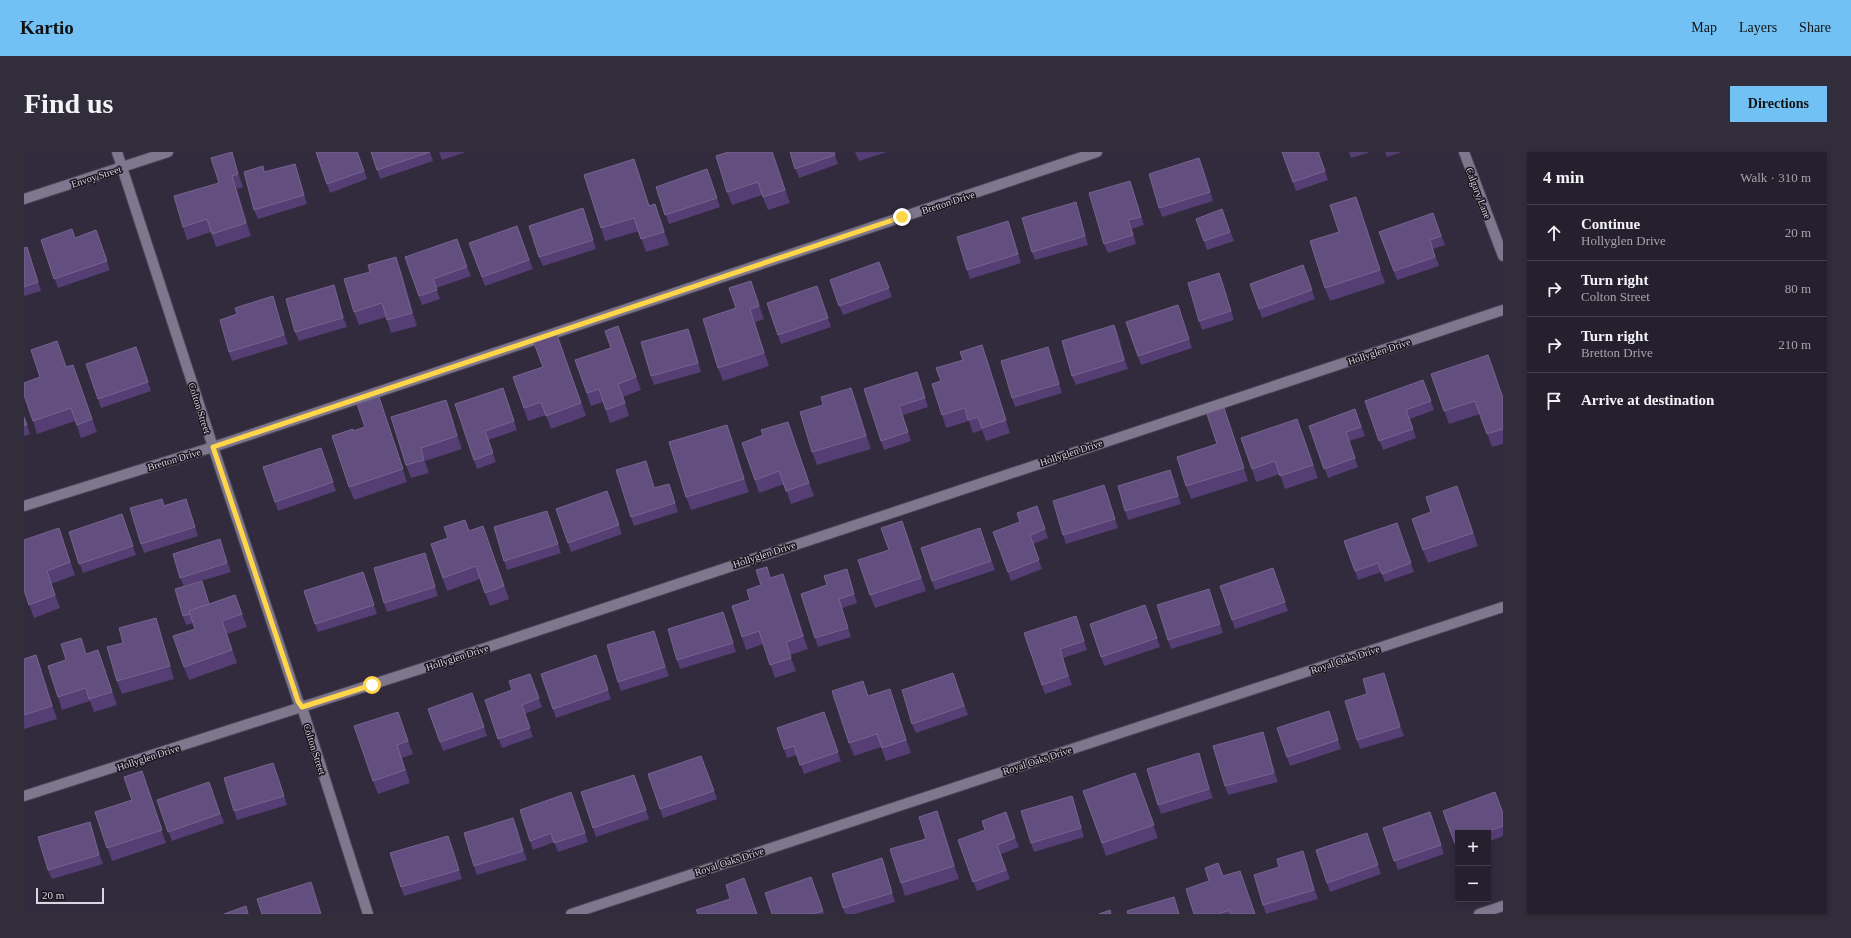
<!DOCTYPE html>
<html lang="en">
<head>
<meta charset="utf-8">
<style>
  body { margin:0; font-family:Georgia,serif; background:#322d3a; color:#f1f3f6 }
  .controls { position:absolute; right:12px; bottom:12px; display:grid; overflow:hidden; border-radius:0px; box-shadow:0 2px 6px #0003 }
  .controls button { width:36px; height:36px; display:grid; place-items:center; padding:0; border:0; border-bottom:1px solid #423e4a; background:#26202e; color:#f1f3f6; font:20px sans-serif }
  .scale { position:absolute; left:12px; bottom:10px; width:68px; box-sizing:border-box; padding-left:4px; border:2px solid #dbd6e3; border-top:0; font-size:11px; line-height:14px; white-space:nowrap; color:#dbd6e3; -webkit-text-stroke:3px #18151e; paint-order:stroke }
  .stop { position:absolute; width:12px; height:12px; margin:-9px; border:3px solid #ffd54a; border-radius:50%; background:#fff }
  .stop.end { background:#ffd54a; border-color:#fff; box-shadow:0 1px 4px #0008 }
  .list { margin:0; padding:0; list-style:none }
  h2 { display:flex; justify-content:space-between; align-items:center; height:52px; margin:0; padding:0 16px; font-size:17px }
  h2 small { font-size:13px; font-weight:400; color:#a4a3aa }
  .list li { display:grid; grid-template-columns:26px 1fr auto; gap:12px; align-items:center; box-sizing:border-box; height:56px; padding:0 16px; border-top:1px solid #423e4a }
  .list b { display:block; font-size:15px; white-space:nowrap }
  .list p { margin:0; font-size:13px; white-space:nowrap; color:#a4a3aa }
  .list em { font-size:13px; font-style:normal; color:#a4a3aa }
  .icon { flex:none; width:22px; height:22px; fill:none; stroke:currentColor; stroke-width:2; stroke-linecap:round; stroke-linejoin:round }
  .map { position:relative; flex:none; width:1479px; height:762px; overflow:hidden; border-radius:0px }
  header { display:flex; align-items:center; gap:24px; box-sizing:border-box; height:56px; padding:0 20px; background:#71c1f5; color:#111 }
  header strong { font-size:19px }
  nav { display:flex; gap:22px; margin-inline-start:auto; font-size:14px }
  .intro { display:flex; align-items:center; justify-content:space-between; box-sizing:border-box; height:96px; padding:0 24px }
  h1 { margin:0; font-size:28px }
  .button { padding:10px 18px; border-radius:0px; background:#71c1f5; color:#111; font-size:14px; font-weight:700 }
  main { display:flex; gap:24px; padding:0 24px }
  aside { flex:1; background:#26202e; border-radius:0px; box-shadow:0 2px 6px #0003 }
  .map>svg:first-child { display:block }
  .lines { fill:none; stroke-linecap:round; stroke-linejoin:round }
  .minor-casing { stroke:#4c4656; stroke-width:12 }
  .minor { stroke:#7f778d; stroke-width:10 }
  .wall { fill:#543e73 }
  .shaded-wall { fill:#403059 }
  .building { fill:#634f7f; stroke:#76648f }
  .route { stroke:#ffd54a; stroke-width:5 }
  .labels { text-anchor:middle; stroke-width:3; stroke-linejoin:round; paint-order:stroke }
  .street-label { font-size:10px; fill:#dbd6e3; stroke:#18151e }
</style>
</head>
<body>
<header>
<strong>Kartio</strong>
<nav><a>Map</a><a>Layers</a><a>Share</a></nav>
</header>
<div class="intro"><h1>Find us</h1><a class="button">Directions</a></div>
<main>
<div class="map">
<svg width="1479" height="762" viewBox="0 0 1479 762">
  <rect width="100%" height="100%" fill="#322b3e"/>
  <g class="lines">
    <!-- minor casing -->
    <g class="minor-casing">
      <g id="minor">
        <path d="M93,0L189,295L274,549L278,555L344,762"/>
        <path d="M1440,0L1479,104"/>
        <path d="M0,47L144,0"/>
        <path d="M0,354L189,295L1073,0"/>
        <path d="M0,644L446,501L1479,158"/>
        <path d="M547,762L1479,455"/>
        <path d="M1455,762L1479,754"/>
      </g>
    </g>
    <!-- minor -->
    <use href="#minor" class="minor"/>
  </g>
  <!-- wall -->
  <g class="wall">
    <path d="M208,0L212,13L219,35L213,37L227,84L192,95L187,80L163,88L159,75L195,31Z"/>
    <path d="M292,0H334L343,27L306,41Z"/>
    <path d="M347,0H406L409,9L356,27Z"/>
    <path d="M415,0H442L418,8Z"/>
    <path d="M704,0H749L766,51L744,58L738,43L708,53L703,40Z"/>
    <path d="M766,0H810L814,12L775,26Z"/>
    <path d="M831,0H863L835,9Z"/>
    <path d="M1258,0H1298L1295,1L1304,28L1272,39Z"/>
    <path d="M1325,0H1344V1L1327,6Z"/>
    <path d="M1361,0H1378L1363,5Z"/>
    <path d="M271,12L274,21L283,52L234,67L230,58L241,20Z"/>
    <path d="M1179,15L1189,49L1138,65L1135,56Z"/>
    <path d="M683,17L696,55L645,72L632,35Z"/>
    <path d="M614,20L625,54L636,65L645,93L622,100L615,79L581,89L577,76Z"/>
    <path d="M1109,38L1120,73L1108,77L1112,92L1084,101L1080,92Z"/>
    <path d="M1332,45L1361,131L1306,149L1301,136L1315,80Z"/>
    <path d="M559,56L572,97L519,114L515,105Z"/>
    <path d="M1198,57L1210,89L1183,98L1172,67Z"/>
    <path d="M1055,59L1064,93L1011,108L1008,100Z"/>
    <path d="M1409,61L1421,93L1409,97L1415,114L1373,128L1355,80Z"/>
    <path d="M493,74L509,117L461,134L445,91Z"/>
    <path d="M72,78L86,118L34,136L17,88L51,86Z"/>
    <path d="M987,78L997,111L946,127L943,118Z"/>
    <path d="M0,96L6,104L17,139L0,144Z"/>
    <path d="M381,105L443,115L447,124L412,136L416,147L398,153Z"/>
    <path d="M855,110L868,145L819,163L806,128Z"/>
    <path d="M1279,113L1291,147L1238,166L1226,132Z"/>
    <path d="M377,118L393,174L367,181L362,165L335,173L330,160Z"/>
    <path d="M1199,130L1210,168L1178,178L1175,169Z"/>
    <path d="M310,133L313,142L323,175L275,189L271,180Z"/>
    <path d="M793,134L807,175L757,192L743,151Z"/>
    <path d="M732,142L740,167L731,170L745,214L699,229L694,216L712,156Z"/>
    <path d="M249,144L264,192L208,209L205,200L213,162Z"/>
    <path d="M1154,153L1168,196L1117,213L1102,170Z"/>
    <path d="M1090,173L1094,182L1104,217L1052,233L1048,224Z"/>
    <path d="M594,174L617,238L599,245L605,264L586,271L579,250L567,254L551,208L587,196Z"/>
    <path d="M664,177L668,186L677,220L630,233L627,224Z"/>
    <path d="M533,183L562,264L527,277L522,263L504,269L489,225L519,215Z"/>
    <path d="M112,195L127,239L77,256L62,212Z"/>
    <path d="M1027,204L1038,241L991,255L988,246Z"/>
    <path d="M963,206L986,281L962,289L958,278L949,281L945,269L922,276L918,263L917,229Z"/>
    <path d="M49,213L73,280L57,286L51,269L13,282L9,269L16,225Z"/>
    <path d="M893,220L904,255L879,263L887,289L860,298L857,289Z"/>
    <path d="M1407,222L1479,245V292L1468,295L1456,262L1425,272Z"/>
    <path d="M1399,228L1410,258L1386,267L1392,286L1359,298L1341,249Z"/>
    <path d="M479,236L493,278L464,288L472,310L453,317L431,252Z"/>
    <path d="M827,236L832,249L847,297L793,313L788,300L799,253Z"/>
    <path d="M355,245L383,330L330,348L325,335L330,279L341,275Z"/>
    <path d="M422,248L427,261L438,297L401,309L405,321L387,326L382,313Z"/>
    <path d="M1331,257L1341,284L1325,289L1334,315L1304,326L1285,274Z"/>
    <path d="M0,265L6,282L0,284Z"/>
    <path d="M1205,269L1224,329L1167,347L1162,334L1193,292Z"/>
    <path d="M1278,280L1294,326L1261,337L1256,322L1232,330L1228,317Z"/>
    <path d="M768,283L790,344L767,352L760,332L735,341L718,291Z"/>
    <path d="M708,286L725,340L667,358L662,345Z"/>
    <path d="M297,296L312,339L254,359L239,315Z"/>
    <path d="M625,318L631,336L645,332L654,360L610,374L607,365Z"/>
    <path d="M1150,327L1157,352L1104,368L1101,359Z"/>
    <path d="M1080,333L1094,376L1042,392L1039,383Z"/>
    <path d="M1433,334L1454,394L1404,411L1399,398Z"/>
    <path d="M583,339L598,382L547,400L532,357Z"/>
    <path d="M138,347L140,353L162,347L174,384L120,401L117,392Z"/>
    <path d="M1013,354L1024,386L1009,392L1018,417L987,429L969,380L996,370Z"/>
    <path d="M98,362L112,403L59,421L45,380Z"/>
    <path d="M526,367L537,401L483,418L480,409Z"/>
    <path d="M1373,371L1390,420L1361,430L1357,420L1334,428L1320,389Z"/>
    <path d="M459,374L485,447L466,454L456,427L423,439L407,392Z"/>
    <path d="M35,376L51,423L27,432L36,456L10,466L0,438Z"/>
    <path d="M956,376L971,418L911,438L908,429Z"/>
    <path d="M883,382L902,439L851,456L846,443L865,398Z"/>
    <path d="M196,387L207,420L160,434L156,426Z"/>
    <path d="M404,410L414,444L363,460L360,451Z"/>
    <path d="M1249,416L1264,459L1211,477L1208,468Z"/>
    <path d="M339,420L353,462L294,480L291,472Z"/>
    <path d="M747,426L764,435L784,497L766,503L772,519L751,526L739,492L722,498L718,485L726,448L737,433Z"/>
    <path d="M826,426L833,451L818,456L827,485L794,495L791,486Z"/>
    <path d="M181,438L185,452L211,443L223,475L203,482L213,511L165,528L160,515L171,477L169,471L162,473L159,464Z"/>
    <path d="M1188,446L1199,481L1147,497L1144,488Z"/>
    <path d="M1121,453L1136,495L1080,514L1066,472Z"/>
    <path d="M132,466L136,479L150,527L98,542L93,529L99,491Z"/>
    <path d="M702,469L712,500L656,517L653,508Z"/>
    <path d="M1055,473L1063,498L1039,506L1048,533L1021,542L1000,481Z"/>
    <path d="M630,479L645,524L597,539L594,530Z"/>
    <path d="M63,501L79,511L93,553L70,560L66,549L38,558L34,545Z"/>
    <path d="M12,503L17,516L33,567L0,577V507Z"/>
    <path d="M572,503L587,547L532,566L517,522Z"/>
    <path d="M929,521L944,563L892,581L888,572Z"/>
    <path d="M506,522L518,555L501,562L509,585L478,596L461,548L488,538Z"/>
    <path d="M1363,530L1380,584L1336,597L1333,588L1343,542Z"/>
    <path d="M866,537L887,601L862,609L857,595L830,604L825,591L845,544Z"/>
    <path d="M448,541L463,584L419,599L404,557Z"/>
    <path d="M374,560L389,602L378,606L386,631L354,642L349,629Z"/>
    <path d="M800,560L817,609L780,622L773,603L763,606L753,576Z"/>
    <path d="M1308,568L1317,597L1266,614L1263,605Z"/>
    <path d="M1239,580L1242,589L1254,630L1204,643L1201,634Z"/>
    <path d="M1175,601L1189,646L1137,662L1134,653Z"/>
    <path d="M677,604L693,647L639,666L624,622Z"/>
    <path d="M253,620L263,653L213,668L210,659Z"/>
    <path d="M1111,621L1134,686L1082,704L1059,639Z"/>
    <path d="M610,623L625,667L572,685L557,640Z"/>
    <path d="M185,630L200,671L148,689L133,648Z"/>
    <path d="M122,632L142,691L88,709L71,660L108,648Z"/>
    <path d="M547,640L564,690L534,700L530,690L509,698L496,658Z"/>
    <path d="M1051,653L1060,685L1010,700L1007,691Z"/>
    <path d="M913,659L918,672L935,727L881,744L877,731L902,687Z"/>
    <path d="M1419,659L1479,661V684L1464,690V681H1434V699Z"/>
    <path d="M1406,660L1420,702L1374,718L1359,676Z"/>
    <path d="M66,670L79,712L28,727L24,718Z"/>
    <path d="M493,675L503,708L453,723L450,714Z"/>
    <path d="M1343,681L1357,722L1306,740L1292,698Z"/>
    <path d="M991,686L995,695L977,702L986,727L953,739L934,688Z"/>
    <path d="M428,693L438,727L380,744L377,735Z"/>
    <path d="M858,706L871,750L831,762H821L819,756Z"/>
    <path d="M1282,708L1294,747L1242,762L1239,753Z"/>
    <path d="M1199,724L1231,762H1170Z"/>
    <path d="M787,725L800,762H748Z"/>
  </g>
  <!-- shaded-wall -->
  <g class="shaded-wall">
    <path d="M208,0L212,13L219,35L214,22Z"/>
    <path d="M748,0H749L766,51L761,38Z"/>
    <path d="M1175,6L1179,15L1189,49L1186,40Z"/>
    <path d="M271,12L274,21L283,52L280,43Z"/>
    <path d="M208,24L213,37L227,84L222,71Z"/>
    <path d="M1106,29L1109,38L1120,73L1117,65Z"/>
    <path d="M1332,45L1337,58L1361,131L1356,118Z"/>
    <path d="M1052,50L1055,59L1064,93L1061,84Z"/>
    <path d="M631,52L636,65L645,93L640,80Z"/>
    <path d="M372,105L377,118L393,174L388,161Z"/>
    <path d="M1195,121L1199,130L1210,168L1207,159Z"/>
    <path d="M727,129L732,142L740,167L735,154Z"/>
    <path d="M310,133L313,142L323,175L319,166Z"/>
    <path d="M249,144L252,153L264,192L260,183Z"/>
    <path d="M726,157L731,170L745,214L740,201Z"/>
    <path d="M1090,173L1094,182L1104,217L1100,208Z"/>
    <path d="M664,177L668,186L677,220L674,211Z"/>
    <path d="M958,193L963,206L986,281L982,268Z"/>
    <path d="M1024,195L1027,204L1038,241L1035,232Z"/>
    <path d="M893,220L897,229L904,255L901,246Z"/>
    <path d="M827,236L832,249L847,297L842,284Z"/>
    <path d="M355,245L360,258L383,330L379,317Z"/>
    <path d="M422,248L427,261L438,297L433,284Z"/>
    <path d="M1200,256L1205,269L1224,329L1220,316Z"/>
    <path d="M703,273L708,286L725,340L720,327Z"/>
    <path d="M397,296L401,309L405,321L400,308Z"/>
    <path d="M622,309L625,318L633,345L630,336Z"/>
    <path d="M1146,318L1150,327L1157,352L1154,344Z"/>
    <path d="M1080,333L1084,342L1094,376L1091,367Z"/>
    <path d="M196,387L207,420L203,411Z"/>
    <path d="M401,401L404,410L414,444L411,435Z"/>
    <path d="M823,417L826,426L833,451L830,442Z"/>
    <path d="M759,422L764,435L784,497L779,484Z"/>
    <path d="M132,466L136,479L150,527L146,514Z"/>
    <path d="M630,479L645,524L641,515Z"/>
    <path d="M74,498L79,511L93,553L88,540Z"/>
    <path d="M12,503L17,516L33,567L28,554Z"/>
    <path d="M1360,521L1363,530L1380,584L1376,575Z"/>
    <path d="M866,537L870,550L887,601L882,588Z"/>
    <path d="M1239,580L1242,589L1254,630L1250,621Z"/>
    <path d="M1175,601L1178,610L1189,646L1185,637Z"/>
    <path d="M249,611L253,620L263,653Z"/>
    <path d="M1048,644L1051,653L1060,685L1057,676Z"/>
    <path d="M913,659L918,672L935,727L930,714Z"/>
    <path d="M489,666L493,675L503,708L499,699Z"/>
    <path d="M66,670L69,679L79,712L75,703Z"/>
    <path d="M424,684L428,693L438,727L435,718Z"/>
    <path d="M1279,699L1282,708L1294,747L1290,738Z"/>
    <path d="M858,706L861,715L871,750L868,741Z"/>
  </g>
  <!-- building -->
  <g class="building">
    <path d="M208,0L214,22L208,24L222,71L188,82L183,67L159,75L150,44L195,31L187,6Z"/>
    <path d="M292,0H333L340,19L303,32Z"/>
    <path d="M347,0H406L353,18Z"/>
    <path d="M704,0H748L761,38L739,45L734,30L703,40L692,4Z"/>
    <path d="M766,0H810L811,3L771,17Z"/>
    <path d="M1258,0H1294L1301,19L1269,30Z"/>
    <path d="M1175,6L1186,40L1135,56L1125,22Z"/>
    <path d="M610,7L625,54L631,52L640,80L617,87L610,66L577,76L560,23Z"/>
    <path d="M271,12L280,43L230,58L220,20L239,14L240,20Z"/>
    <path d="M683,17L693,46L641,63L632,35Z"/>
    <path d="M1106,29L1117,65L1104,68L1109,83L1080,92L1065,41Z"/>
    <path d="M1332,45L1356,118L1301,136L1286,89L1315,80L1306,53Z"/>
    <path d="M1052,50L1061,84L1008,100L998,66Z"/>
    <path d="M559,56L569,88L515,105L505,74Z"/>
    <path d="M1198,57L1206,80L1180,89L1172,67Z"/>
    <path d="M1409,61L1417,84L1406,88L1411,105L1370,119L1355,80Z"/>
    <path d="M984,69L994,102L943,118L933,85Z"/>
    <path d="M493,74L505,108L458,125L445,91Z"/>
    <path d="M48,77L51,86L72,78L83,109L30,127L17,88Z"/>
    <path d="M433,87L443,115L409,127L413,138L395,144L381,105Z"/>
    <path d="M3,95L14,130L0,135V96Z"/>
    <path d="M372,105L388,161L363,168L358,151L330,160L320,127L346,120L344,113Z"/>
    <path d="M855,110L865,136L815,154L806,128Z"/>
    <path d="M1279,113L1288,138L1235,157L1226,132Z"/>
    <path d="M1195,121L1207,159L1175,169L1164,131Z"/>
    <path d="M727,129L735,154L726,157L740,201L694,216L679,167L712,156L705,136Z"/>
    <path d="M310,133L319,166L271,180L262,147Z"/>
    <path d="M793,134L804,166L754,183L743,151Z"/>
    <path d="M249,144L260,183L205,200L196,168L213,162L211,156Z"/>
    <path d="M1154,153L1165,187L1114,204L1102,170Z"/>
    <path d="M1090,173L1100,208L1048,224L1038,189Z"/>
    <path d="M594,174L612,225L594,232L601,251L582,258L575,237L563,241L551,208L587,196L581,179Z"/>
    <path d="M664,177L674,211L627,224L617,190Z"/>
    <path d="M533,183L557,251L522,264L517,250L500,256L489,225L519,215L510,191Z"/>
    <path d="M33,189L42,215L49,213L68,267L53,273L47,256L9,269L0,243V231L16,225L7,198Z"/>
    <path d="M958,193L982,268L958,276L954,265L944,268L941,256L918,263L908,232L917,229L912,216L939,208L936,200Z"/>
    <path d="M112,195L124,230L74,247L62,212Z"/>
    <path d="M1024,195L1035,232L988,246L977,209Z"/>
    <path d="M1464,203L1479,246V277L1463,282L1451,249L1420,259L1407,222Z"/>
    <path d="M893,220L901,246L875,254L884,280L857,289L840,237Z"/>
    <path d="M1399,228L1407,249L1382,258L1389,277L1355,289L1341,249Z"/>
    <path d="M479,236L490,269L461,279L469,301L450,308L431,252Z"/>
    <path d="M827,236L842,284L788,300L776,260L799,253L797,245Z"/>
    <path d="M355,245L379,317L325,335L308,284L329,277V279L341,275L333,252Z"/>
    <path d="M422,248L433,284L397,296L400,308L382,313L367,265Z"/>
    <path d="M1200,256L1220,316L1162,334L1153,305L1193,292L1183,262Z"/>
    <path d="M1331,257L1337,275L1322,280L1331,306L1300,317L1285,274Z"/>
    <path d="M0,265L3,273L0,274Z"/>
    <path d="M1273,267L1289,313L1256,324L1251,309L1228,317L1217,286Z"/>
    <path d="M764,270L785,331L762,339L755,319L731,328L718,291L739,283L737,278Z"/>
    <path d="M703,273L720,327L662,345L645,290Z"/>
    <path d="M297,296L309,330L251,350L239,315Z"/>
    <path d="M622,309L630,336L645,332L651,351L607,365L592,318Z"/>
    <path d="M1146,318L1154,344L1101,359L1094,334Z"/>
    <path d="M1080,333L1091,367L1039,383L1029,349Z"/>
    <path d="M1433,334L1449,381L1399,398L1388,367L1407,360L1402,345Z"/>
    <path d="M583,339L595,373L544,391L532,357Z"/>
    <path d="M138,347L140,354L162,347L171,375L117,392L106,356Z"/>
    <path d="M1013,354L1021,377L1006,383L1015,408L984,420L969,380L996,370L993,361Z"/>
    <path d="M523,359L534,392L480,409L470,375Z"/>
    <path d="M98,362L109,394L55,412L45,380Z"/>
    <path d="M441,368L445,379L459,374L480,434L461,441L452,414L419,426L407,392L424,386L420,375Z"/>
    <path d="M878,369L897,426L846,443L834,408L865,398L857,376Z"/>
    <path d="M1373,371L1387,411L1358,422L1354,411L1331,419L1320,389Z"/>
    <path d="M35,376L46,410L23,419L31,443L5,453L0,438V388Z"/>
    <path d="M956,376L967,409L908,429L897,396Z"/>
    <path d="M196,387L203,411L156,426L149,402Z"/>
    <path d="M401,401L411,435L360,451L350,416Z"/>
    <path d="M743,415L746,426L759,422L779,484L762,490L767,506L746,513L735,479L718,485L708,454L726,448L723,438L737,433L732,418Z"/>
    <path d="M1249,416L1261,450L1208,468L1196,434Z"/>
    <path d="M823,417L830,442L815,447L824,476L791,486L777,442L803,433L800,424Z"/>
    <path d="M339,420L350,453L291,472L280,439Z"/>
    <path d="M178,429L185,452L165,459L166,462L159,464L151,437Z"/>
    <path d="M1185,437L1196,472L1144,488L1133,453Z"/>
    <path d="M211,443L218,462L198,469L208,498L160,515L149,484L171,477L165,459Z"/>
    <path d="M1121,453L1133,486L1077,505L1066,472Z"/>
    <path d="M699,460L709,491L653,508L644,477Z"/>
    <path d="M1052,464L1060,489L1036,497L1044,524L1018,533L1000,481Z"/>
    <path d="M132,466L146,514L93,529L83,495L99,491L95,476Z"/>
    <path d="M630,479L641,515L594,530L583,493Z"/>
    <path d="M57,486L62,502L74,498L88,540L65,547L62,536L34,545L24,514L42,508L37,492Z"/>
    <path d="M12,503L28,554L0,563V507Z"/>
    <path d="M572,503L584,538L529,557L517,522Z"/>
    <path d="M929,521L940,554L888,572L878,538Z"/>
    <path d="M1360,521L1376,575L1333,588L1321,549L1343,542L1339,527Z"/>
    <path d="M506,522L515,546L498,553L506,576L474,587L461,548L488,538L485,529Z"/>
    <path d="M839,529L844,544L866,537L882,588L858,596L853,582L825,591L808,539Z"/>
    <path d="M448,541L460,575L416,590L404,557Z"/>
    <path d="M1305,559L1314,588L1263,605L1253,576Z"/>
    <path d="M374,560L384,589L373,593L381,618L349,629L330,574Z"/>
    <path d="M800,560L814,600L776,613L770,594L760,597L753,576Z"/>
    <path d="M1239,580L1250,621L1201,634L1189,594Z"/>
    <path d="M1175,601L1185,637L1134,653L1123,617Z"/>
    <path d="M677,604L690,639L636,657L624,622Z"/>
    <path d="M249,611L260,644L210,659L200,626Z"/>
    <path d="M118,619L138,678L83,696L71,660L108,648L100,625Z"/>
    <path d="M1111,621L1130,673L1078,691L1059,639Z"/>
    <path d="M610,623L622,658L569,676L557,640Z"/>
    <path d="M185,630L196,662L144,680L133,648Z"/>
    <path d="M547,640L561,681L530,691L527,681L506,689L496,658Z"/>
    <path d="M1471,640L1479,661V674L1460,681H1434V691L1431,692L1419,659Z"/>
    <path d="M1048,644L1057,676L1007,691L997,659Z"/>
    <path d="M913,659L930,714L877,731L866,697L902,687L895,665Z"/>
    <path d="M982,660L991,686L973,693L982,718L949,730L934,688L961,678L958,669Z"/>
    <path d="M1406,660L1417,693L1370,709L1359,676Z"/>
    <path d="M489,666L499,699L450,714L440,681Z"/>
    <path d="M66,670L75,703L24,718L14,685Z"/>
    <path d="M1343,681L1354,713L1303,731L1292,698Z"/>
    <path d="M424,684L435,718L377,735L366,701Z"/>
    <path d="M1279,699L1290,738L1239,753L1230,723L1255,715L1253,707Z"/>
    <path d="M858,706L868,741L819,756L808,722Z"/>
    <path d="M1194,711L1199,724L1216,719L1231,762H1207L1206,758L1194,762H1170L1162,737L1185,729L1181,716Z"/>
    <path d="M787,725L799,759L789,762H748L741,741Z"/>
    <path d="M720,726L733,762H674L672,758L706,747L702,733Z"/>
    <path d="M287,730L297,762H238L233,747Z"/>
    <path d="M1150,745L1155,762H1104L1103,759Z"/>
    <path d="M222,754L224,762H200Z"/>
    <path d="M1086,758L1087,762H1075Z"/>
  </g>
  <g class="lines">
    <!-- route -->
    <path class="route" d="M348,533L278,555L274,549L189,295L878,65"/>
  </g>
  <g class="labels">
    <!-- street labels -->
    <g class="street-label">
      <text transform="translate(72 24) rotate(-18)" y="4">Envoy Street</text>
      <text transform="translate(1455 41) rotate(69)" y="4">Calgary Lane</text>
      <text transform="translate(924 50) rotate(-18)" y="4">Bretton Drive</text>
      <text transform="translate(1355 199) rotate(-18)" y="4">Hollyglen Drive</text>
      <text transform="translate(176 256) rotate(72)" y="4">Colton Street</text>
      <text transform="translate(1047 300) rotate(-18)" y="4">Hollyglen Drive</text>
      <text transform="translate(150 307) rotate(-17)" y="4">Bretton Drive</text>
      <text transform="translate(740 402) rotate(-18)" y="4">Hollyglen Drive</text>
      <text transform="translate(433 505) rotate(-18)" y="4">Hollyglen Drive</text>
      <text transform="translate(1321 507) rotate(-18)" y="4">Royal Oaks Drive</text>
      <text transform="translate(291 597) rotate(72)" y="4">Colton Street</text>
      <text transform="translate(124 605) rotate(-18)" y="4">Hollyglen Drive</text>
      <text transform="translate(1013 608) rotate(-18)" y="4">Royal Oaks Drive</text>
      <text transform="translate(705 709) rotate(-18)" y="4">Royal Oaks Drive</text>
    </g>
  </g>
</svg>
<div class="controls">
<button>+</button>
<button>−</button>
</div>
<div class="scale">20 m</div>
<div class="stop" style="left:348px;top:533px"></div>
<div class="stop end" style="left:878px;top:65px"></div>
</div>
<aside>
<h2>4 min<small>Walk · 310 m</small></h2>
<ul class="list">
<li><svg class="icon" aria-label="ahead" viewBox="0 0 24 24"><path d="M12 20V5M6 11l6-6 6 6"/></svg><div><b>Continue</b><p>Hollyglen Drive</p></div><em>20 m</em></li>
<li><svg class="icon" aria-label="right" viewBox="0 0 24 24"><path d="M7 20v-9h11M14 6l5 5-5 5"/></svg><div><b>Turn right</b><p>Colton Street</p></div><em>80 m</em></li>
<li><svg class="icon" aria-label="right" viewBox="0 0 24 24"><path d="M7 20v-9h11M14 6l5 5-5 5"/></svg><div><b>Turn right</b><p>Bretton Drive</p></div><em>210 m</em></li>
<li><svg class="icon" aria-label="arrive" viewBox="0 0 24 24"><path d="M6 21V4h12l-3 4 3 4H6"/></svg><div><b>Arrive at destination</b></div></li>
</ul>
</aside>
</main>
</body>
</html>
